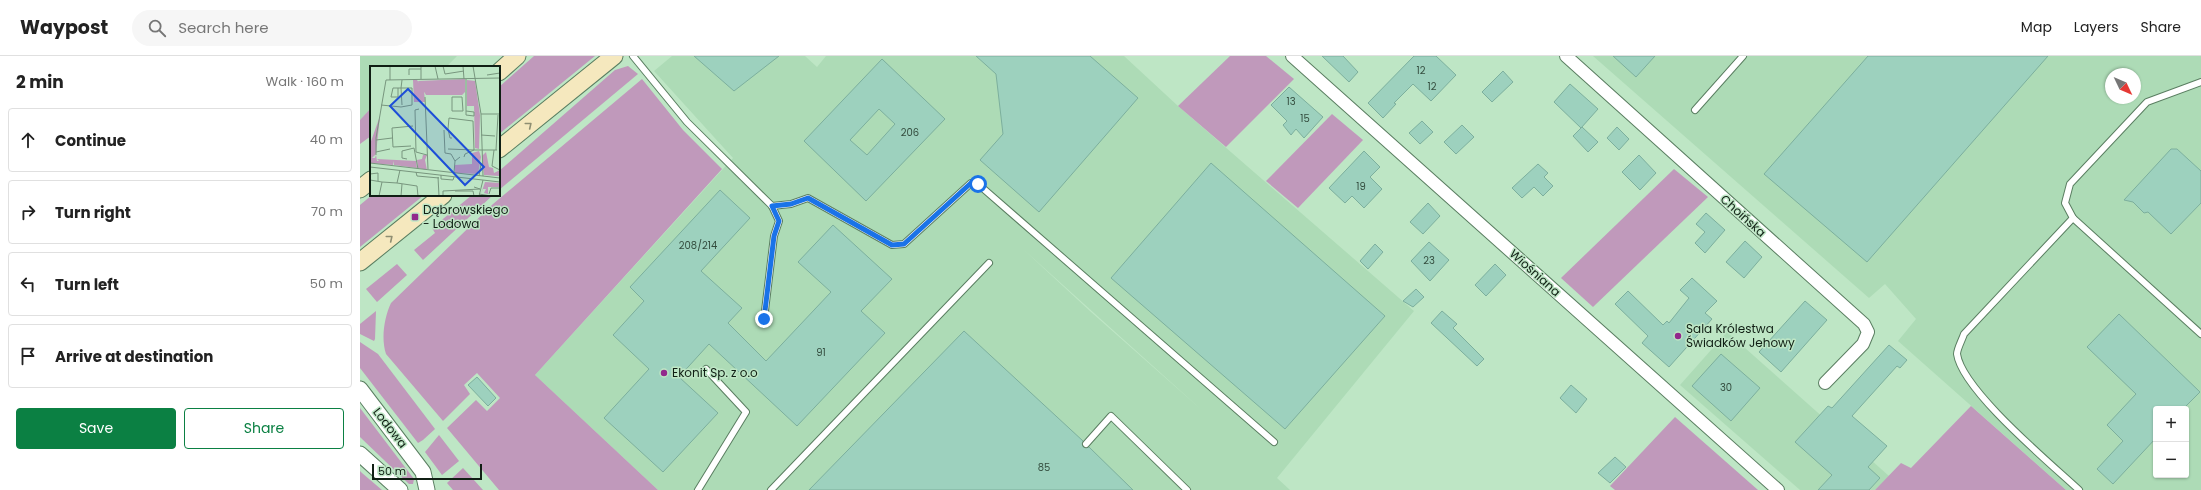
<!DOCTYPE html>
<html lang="en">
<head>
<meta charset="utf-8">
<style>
  body { margin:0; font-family:Poppins,sans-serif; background:#f6f6f6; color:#222 }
  .controls { position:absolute; right:12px; bottom:12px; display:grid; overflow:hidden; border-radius:4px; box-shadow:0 1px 3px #0004 }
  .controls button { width:36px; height:36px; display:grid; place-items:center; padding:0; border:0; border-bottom:1px solid #e0e0e0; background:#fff; color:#222; font:20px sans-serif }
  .compass { position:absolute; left:1745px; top:12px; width:36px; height:36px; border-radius:50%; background:#fff; box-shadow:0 1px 3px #0004; rotate:134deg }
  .scale { position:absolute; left:12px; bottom:10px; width:110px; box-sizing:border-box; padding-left:4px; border:2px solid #101f14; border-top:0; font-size:11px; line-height:14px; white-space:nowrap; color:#101f14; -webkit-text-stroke:3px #bee6c5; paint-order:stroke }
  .stop { position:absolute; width:12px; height:12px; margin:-9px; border:3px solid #1a73e8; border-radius:50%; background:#fff }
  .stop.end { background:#1a73e8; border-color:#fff; box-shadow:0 1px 4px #0008 }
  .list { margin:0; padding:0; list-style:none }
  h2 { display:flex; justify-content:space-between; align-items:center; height:52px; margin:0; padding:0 16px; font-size:17px }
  h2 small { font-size:13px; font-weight:400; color:#767676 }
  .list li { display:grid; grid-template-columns:26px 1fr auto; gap:12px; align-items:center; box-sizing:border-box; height:64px; margin:0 8px 8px; padding:0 8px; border:1px solid #e0e0e0; border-radius:4px }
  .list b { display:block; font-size:15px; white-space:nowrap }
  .list em { font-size:13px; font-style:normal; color:#767676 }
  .actions { display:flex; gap:8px; padding:12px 16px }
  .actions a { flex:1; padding:9px 0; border:1px solid #0b8043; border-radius:4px; text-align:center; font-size:14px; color:#0b8043 }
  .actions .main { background:#0b8043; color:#fff }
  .icon { flex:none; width:22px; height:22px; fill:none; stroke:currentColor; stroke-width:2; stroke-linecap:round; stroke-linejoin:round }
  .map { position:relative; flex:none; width:1841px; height:434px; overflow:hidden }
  header { display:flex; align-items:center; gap:24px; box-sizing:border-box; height:56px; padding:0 20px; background:#fff; border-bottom:1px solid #e0e0e0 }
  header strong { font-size:19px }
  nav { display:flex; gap:22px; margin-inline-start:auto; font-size:14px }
  .search { width:280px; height:36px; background:#f6f6f6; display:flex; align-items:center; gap:10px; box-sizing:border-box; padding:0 14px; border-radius:22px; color:#767676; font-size:15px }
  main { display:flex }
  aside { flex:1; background:#fff }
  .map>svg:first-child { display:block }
  .built { fill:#addbb6; fill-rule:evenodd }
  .green { fill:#c099bb }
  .building { fill:#9dd1be; stroke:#7caf9d; fill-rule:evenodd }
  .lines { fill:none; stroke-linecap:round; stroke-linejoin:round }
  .service-casing { stroke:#5a7e61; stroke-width:8 }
  .minor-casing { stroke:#5a7e61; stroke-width:14 }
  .tertiary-casing { stroke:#5a7e61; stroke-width:17 }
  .secondary-casing { stroke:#5a7e61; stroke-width:19 }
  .service { stroke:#fff; stroke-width:6 }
  .minor { stroke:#fff; stroke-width:12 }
  .tertiary { stroke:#fff; stroke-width:15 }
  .secondary { stroke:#f5e8be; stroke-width:17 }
  .oneway { stroke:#8e8e72 }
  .route { stroke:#1a73e8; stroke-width:5 }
  .poi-dot { fill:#92288c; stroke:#bee6c5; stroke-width:1.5 }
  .labels { text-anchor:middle; stroke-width:3; stroke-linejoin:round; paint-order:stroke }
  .number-label { font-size:10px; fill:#334c3e }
  .poi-label { font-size:12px; fill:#101f14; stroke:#bee6c5; text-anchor:start }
  .street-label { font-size:12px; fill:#101f14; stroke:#bee6c5 }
  .inset-road { fill:none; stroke:#78967e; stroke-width:1 }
  .view { fill:#1d4ed8; fill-opacity:0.15; stroke:#1d4ed8; stroke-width:2 }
  .inset-edge { fill:none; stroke:#101f14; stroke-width:2 }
</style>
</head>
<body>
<header>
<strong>Waypost</strong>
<div class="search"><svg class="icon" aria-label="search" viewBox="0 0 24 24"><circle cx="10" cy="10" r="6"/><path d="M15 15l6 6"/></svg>Search here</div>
<nav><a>Map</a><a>Layers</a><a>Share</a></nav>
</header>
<main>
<aside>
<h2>2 min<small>Walk · 160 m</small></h2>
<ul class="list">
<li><svg class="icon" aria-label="ahead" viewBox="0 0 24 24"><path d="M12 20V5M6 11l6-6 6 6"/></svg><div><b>Continue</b></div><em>40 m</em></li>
<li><svg class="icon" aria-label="right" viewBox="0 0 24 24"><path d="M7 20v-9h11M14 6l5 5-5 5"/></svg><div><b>Turn right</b></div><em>70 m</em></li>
<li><svg class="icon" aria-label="left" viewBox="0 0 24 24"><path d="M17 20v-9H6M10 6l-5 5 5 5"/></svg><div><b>Turn left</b></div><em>50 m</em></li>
<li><svg class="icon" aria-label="arrive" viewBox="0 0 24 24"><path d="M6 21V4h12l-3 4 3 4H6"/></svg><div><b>Arrive at destination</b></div></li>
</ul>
<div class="actions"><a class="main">Save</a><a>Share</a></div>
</aside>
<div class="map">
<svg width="1841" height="434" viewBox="0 0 1841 434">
  <rect width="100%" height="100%" fill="#bee6c5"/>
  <!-- built -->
  <g class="built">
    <path d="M0,0H97L86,11H11V52L0,64Z"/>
    <path d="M312,0H445L457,11L466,0H764L818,50L1054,255L917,422L930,434H298L175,319L373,102L294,15ZM663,193L844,356L731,256Z"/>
    <path d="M1233,0H1841V434H1706L1538,285L1556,263L1525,228L1509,242ZM1751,18H1775V42H1751ZM1796,353H1826V419H1796Z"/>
    <path d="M1367,276L1529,420L1515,434H1440L1320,329Z"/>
  </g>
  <!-- green -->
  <g class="green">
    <path d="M174,0H235L139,78V31Z"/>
    <path d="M870,0H906L934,23L866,91L818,50Z"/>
    <path d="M268,10L278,18L139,134V115L255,14Z"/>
    <path d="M282,23L323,74L362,113L175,319L298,434H139L87,372L116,344L127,355L140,342L117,317L104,329L110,338L83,365L26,298C21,283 24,262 31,247L133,148Z"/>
    <path d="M11,52V80L0,88V64Z"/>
    <path d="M972,58L1003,84L938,152L906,125Z"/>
    <path d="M1314,113L1348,141L1233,251L1201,222Z"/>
    <path d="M12,139H64L0,191V149Z"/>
    <path d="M112,139H133L63,204L54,194L75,177L72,172Z"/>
    <path d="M37,208L47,219L17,246L6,233Z"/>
    <path d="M16,255L15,283L14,285L0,278V268Z"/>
    <path d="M0,286L18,298L75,373L63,384L58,387L0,312Z"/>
    <path d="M1611,350L1706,434H1515L1541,407L1551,412Z"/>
    <path d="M0,352L54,423L53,428H49L0,381Z"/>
    <path d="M1315,361L1398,434H1255L1250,430Z"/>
    <path d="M79,379L99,405L82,419L65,396Z"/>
    <path d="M103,412L123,434H93L87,427Z"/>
    <path d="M0,415L2,417L22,434H0Z"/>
  </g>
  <!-- building -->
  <g class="building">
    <path d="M334,0H419L374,35Z"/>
    <path d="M616,0H730L778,42L679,156L620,104L643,78L636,18Z"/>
    <path d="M962,0H983L998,16L989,26Z"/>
    <path d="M1054,0H1076L1096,19L1071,45L1053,28L1034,47L1036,48L1023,62L1008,47Z"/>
    <path d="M1253,0H1295L1276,21Z"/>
    <path d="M1508,0H1688L1507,206L1404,118Z"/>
    <path d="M522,3L585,63L506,145L444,85ZM519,53L535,68L507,99L490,84Z"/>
    <path d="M1143,15L1153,26L1132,46L1122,36Z"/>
    <path d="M1210,28L1238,53L1221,72L1194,46Z"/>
    <path d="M929,31L963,61L944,82L936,73L931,79L923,69L927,65L911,49Z"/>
    <path d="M1062,65L1073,76L1060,88L1049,77Z"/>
    <path d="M1102,69L1114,81L1096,98L1084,86Z"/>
    <path d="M1222,71L1238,86L1228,96L1213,80Z"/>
    <path d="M1257,71L1269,83L1259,94L1247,82Z"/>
    <path d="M1811,93H1817L1841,115V147L1811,178L1788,156L1784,157L1773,146L1764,144Z"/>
    <path d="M1004,95L1020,111L1010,121L1022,133L1004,152L992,140L985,147L969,132Z"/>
    <path d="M1279,99L1296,117L1280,134L1262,116Z"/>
    <path d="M851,107L1025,260L925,373L751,222Z"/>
    <path d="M1178,108L1188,117L1184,121L1193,130L1183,140L1174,131L1162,142L1152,132Z"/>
    <path d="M360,134L390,162L341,215L382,252L368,267L406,305L471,236L438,206L473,169L532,223L501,255L525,277L437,370L349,288L319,321L358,357L303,416L244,362L289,313L253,279L284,245L270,231Z"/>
    <path d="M1068,147L1080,160L1063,178L1050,166Z"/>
    <path d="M1346,157L1365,174L1345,197L1335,187L1345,176L1336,168Z"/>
    <path d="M1385,185L1402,201L1384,222L1366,206Z"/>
    <path d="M1069,186L1089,204L1070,225L1051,205Z"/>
    <path d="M1015,188L1023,196L1008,213L1000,205Z"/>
    <path d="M1135,208L1146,219L1126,240L1115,229Z"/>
    <path d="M1332,222L1357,245L1345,257L1352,263L1309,311L1282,287L1288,280L1255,248L1268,235L1303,269L1307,265L1309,267L1329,242L1320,234Z"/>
    <path d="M1056,233L1064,241L1053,251L1043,245Z"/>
    <path d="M1445,245L1467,264L1421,316L1399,296Z"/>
    <path d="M1082,255L1097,268L1093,272L1124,303L1117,310L1071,267Z"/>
    <path d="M1759,258L1840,336L1823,353H1796V382L1753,428L1737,413L1763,385L1747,369L1776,338L1727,291Z"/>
    <path d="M604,275L723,385V391H729L773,434H449Z"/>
    <path d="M1529,289L1547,304L1540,312L1537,310L1492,360L1527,390L1508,411L1520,422L1509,434H1458L1472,419L1435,386L1468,350L1472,352Z"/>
    <path d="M1361,298L1400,332L1371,365L1332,330Z"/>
    <path d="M117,321L136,342L128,350L108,329Z"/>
    <path d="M1211,329L1227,343L1216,357L1200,342Z"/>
    <path d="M1255,401L1266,411L1250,427L1238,417Z"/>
  </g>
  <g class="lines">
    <!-- service casing -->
    <g class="service-casing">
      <g id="service">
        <path d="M273,0L327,66L412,150L419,165L414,180L404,263"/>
        <path d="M1841,26L1787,46L1710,128L1705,147L1713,162L1841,278"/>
        <path d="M1335,54L1383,0"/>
        <path d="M412,150L431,148L448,142L532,189L544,188L611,127L618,128L914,386"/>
        <path d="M1713,162L1604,278C1602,284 1597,293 1597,298C1602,334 1690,407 1719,434"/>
        <path d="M726,388L751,360L827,434"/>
        <path d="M338,434L386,356L346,313"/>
        <path d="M411,434L629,207"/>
      </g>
    </g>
    <!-- minor casing -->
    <g class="minor-casing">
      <g id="minor">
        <path d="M932,0L1418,434"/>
        <path d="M1206,0L1504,268L1508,276L1503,288L1465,327"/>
      </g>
    </g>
    <!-- tertiary casing -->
    <g class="tertiary-casing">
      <g id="tertiary">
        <path d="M0,333L63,416L67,434"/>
        <path d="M0,398L40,434"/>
      </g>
    </g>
    <!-- secondary casing -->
    <g class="secondary-casing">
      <g id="secondary">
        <path d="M139,16L157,0"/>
        <path d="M139,93L254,0"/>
        <path d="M0,133L11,124"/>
        <path d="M0,206L83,139"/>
      </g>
    </g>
    <!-- service -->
    <use href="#service" class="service"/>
    <!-- minor -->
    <use href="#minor" class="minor"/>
    <!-- tertiary -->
    <use href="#tertiary" class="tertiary"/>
    <!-- secondary -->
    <use href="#secondary" class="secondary"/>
  </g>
  <!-- one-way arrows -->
  <defs><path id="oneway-chevron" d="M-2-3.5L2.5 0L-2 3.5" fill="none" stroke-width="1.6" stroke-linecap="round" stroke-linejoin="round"/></defs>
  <g class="oneway">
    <use href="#oneway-chevron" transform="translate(169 69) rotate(-39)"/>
    <use href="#oneway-chevron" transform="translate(30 182) rotate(-39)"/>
  </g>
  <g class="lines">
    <!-- route -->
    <path class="route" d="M404,263L414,180L419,165L412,150L431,148L448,142L532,189L544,188L611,127L618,128"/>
  </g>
  <!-- markers -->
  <g class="poi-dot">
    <rect x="51" y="157" width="8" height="8" rx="2"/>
    <circle cx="1318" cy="280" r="4"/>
    <circle cx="304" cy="317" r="4"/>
  </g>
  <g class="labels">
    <!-- number labels -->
    <g class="number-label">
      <text x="1061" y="18">12</text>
      <text x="1072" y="34">12</text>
      <text x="931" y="49">13</text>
      <text x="945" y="66">15</text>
      <text x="550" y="80">206</text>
      <text x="1001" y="134">19</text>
      <text x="338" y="193">208/214</text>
      <text x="1069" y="208">23</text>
      <text x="461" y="300">91</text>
      <text x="1366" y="335">30</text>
      <text x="684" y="415">85</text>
    </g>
    <!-- poi labels -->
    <g class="poi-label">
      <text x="63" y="158">Dąbrowskiego<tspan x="63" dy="14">- Lodowa</tspan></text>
      <text x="1326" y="277">Sala Królestwa<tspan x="1326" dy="14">Świadków Jehowy</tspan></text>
      <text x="312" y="321">Ekonit Sp. z o.o</text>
    </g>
    <!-- street labels -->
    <g class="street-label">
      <text transform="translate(1383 160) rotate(42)" y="4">Choińska</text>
      <text transform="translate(1175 217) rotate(42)" y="4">Wiośniana</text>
      <text transform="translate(30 372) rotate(52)" y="4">Lodowa</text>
    </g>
  </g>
  <!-- overview -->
  <g transform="translate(10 10)">
    <rect width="130" height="130" fill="#bee6c5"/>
    <path d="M95,13V26L92,29H56L48,15ZM43,14H47L54,24L55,36H44ZM97,14L105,15L110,49L109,83L105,82L104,40H97ZM10,50L6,88L2,92H5L6,89L7,95H9L7,93L46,95L47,102L24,99V95L23,99L0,97V78ZM109,85L111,91L108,108L85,107V99L102,98V87L109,85V90ZM116,86L119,101L123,102L124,107L130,104L129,110L114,109L112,90ZM53,89H57L55,94L57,104L48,102L47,94L52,93ZM115,116L130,117V121H118V128L114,127L116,123H113L111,128Z" fill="#c099bb"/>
    <path class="inset-road" d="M20,0V14M51,0V13M65,0L68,13M73,0L75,8L94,5M93,0L94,13M103,0L111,48L113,110M39,9V3H51M117,9L130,7M28,22V31H21L23,22H31L32,14M55,31L58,103M82,31H92L93,45H82ZM11,39L31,41L42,39V22H31L32,39M49,43L45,44L46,86L57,89M96,45L104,46V50L96,49V13M111,48H130M74,64L75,87L81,88L85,95M111,69L125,70M82,72H80L78,63L79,52L103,55L104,84H127M6,74L22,72M41,80L23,81L22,62L43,60M78,83L104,84M124,84L122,100L130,104M126,84L128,49M6,86L20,83M6,89V72L16,14L130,12M94,91L95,88L104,84M37,93L32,92V85L44,82L48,103M0,97L130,112M0,101L130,116M46,106L47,110L69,112M84,107L85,95L90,91M0,108L8,107V115M71,109V113L83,114L84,111M109,110L111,98M68,111L69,130M0,114L12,116M27,117L47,120L48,130M85,125H103L104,130M109,128L121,130M119,128L121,122H130M9,130L12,116L27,117L30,104M31,130L32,118M73,130V125L110,123L104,121M109,130L113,114"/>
    <path class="view" d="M38,23L114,101L95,119L20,40Z"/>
    <rect width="130" height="130" class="inset-edge"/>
  </g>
</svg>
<div class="controls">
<button>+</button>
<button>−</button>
</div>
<svg class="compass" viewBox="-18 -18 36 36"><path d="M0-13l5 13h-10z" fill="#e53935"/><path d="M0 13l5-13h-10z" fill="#767676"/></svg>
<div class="scale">50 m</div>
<div class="stop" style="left:618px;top:128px"></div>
<div class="stop end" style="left:404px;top:263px"></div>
</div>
</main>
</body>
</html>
